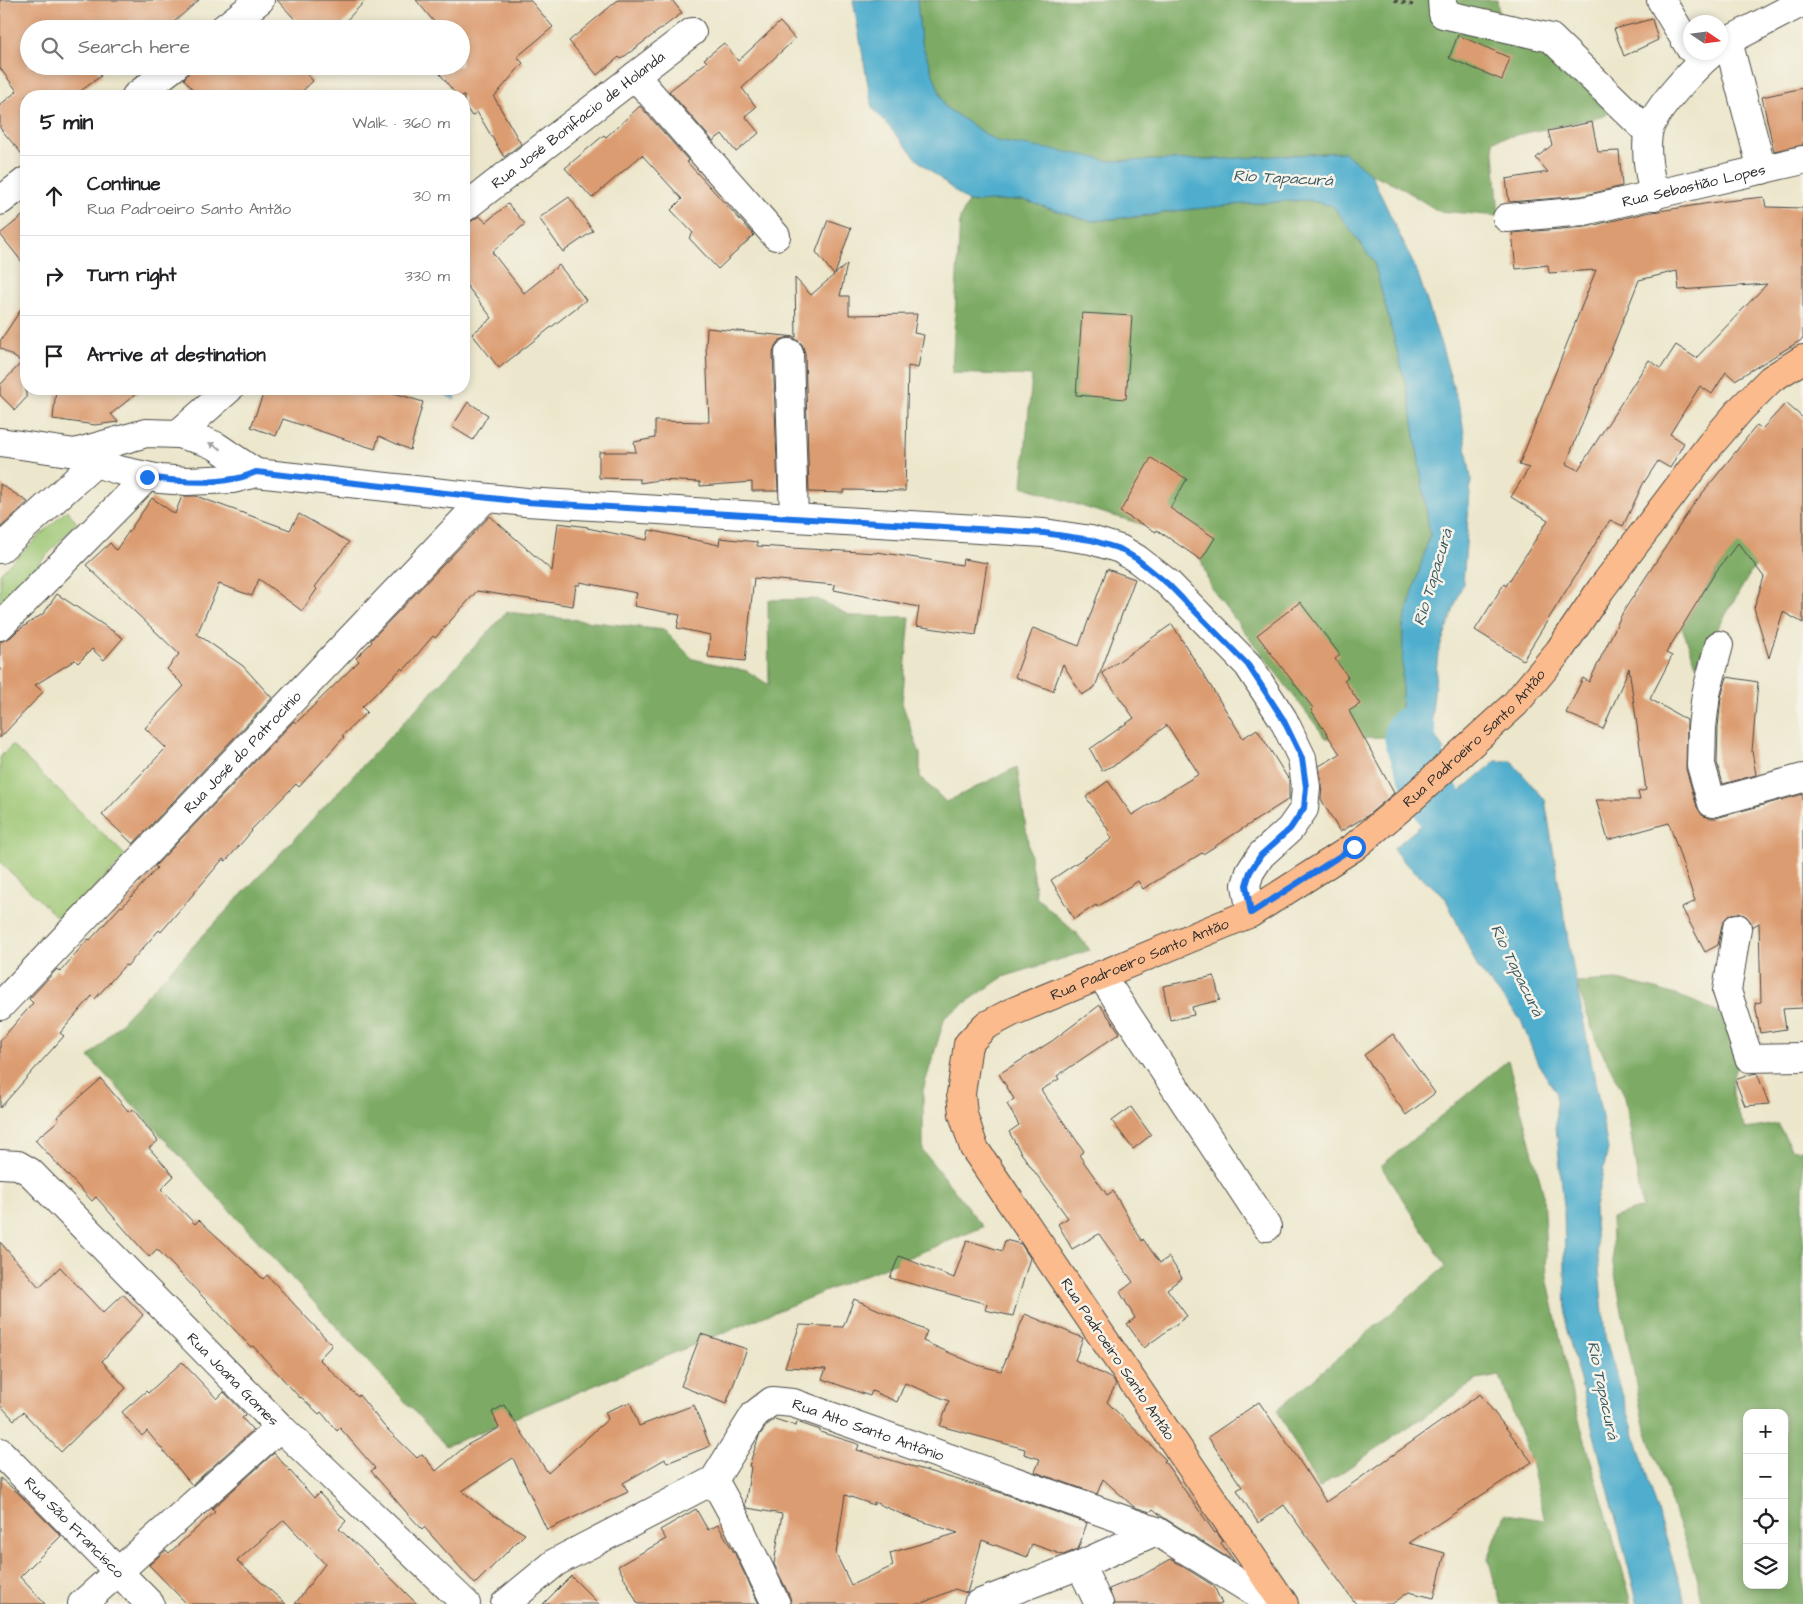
<!DOCTYPE html>
<html lang="en">
<head>
<meta charset="utf-8">
<style>
  body { margin:0; font-family:"Architects Daughter",sans-serif; background:#f6f6f6; color:#202124 }
  .controls { position:absolute; right:15px; bottom:15px; display:grid; overflow:hidden; border-radius:10px; box-shadow:0 2px 8px #0003 }
  .controls button { width:45px; height:45px; display:grid; place-items:center; padding:0; border:0; border-bottom:1px solid #e0e0e0; background:#fff; color:#202124; font:25px sans-serif }
  .compass { position:absolute; left:1683px; top:15px; width:45px; height:45px; border-radius:50%; background:#fff; box-shadow:0 2px 8px #0003; rotate:103deg }
  .stop { position:absolute; width:15px; height:15px; margin:-11px; border:4px solid #1a73e8; border-radius:50%; background:#fff }
  .stop.end { background:#1a73e8; border-color:#fff; box-shadow:0 1px 5px #0008 }
  .list { margin:0; padding:0; list-style:none }
  h2 { display:flex; justify-content:space-between; align-items:center; height:65px; margin:0; padding:0 20px; font-size:21px }
  h2 small { font-size:16px; font-weight:400; color:#757577 }
  .list li { display:grid; grid-template-columns:32px 1fr auto; gap:15px; align-items:center; box-sizing:border-box; height:80px; padding:0 20px; border-top:1px solid #e0e0e0 }
  .list b { display:block; font-size:19px; white-space:nowrap }
  .list p { margin:0; font-size:16px; white-space:nowrap; color:#757577 }
  .list em { font-size:16px; font-style:normal; color:#757577 }
  .icon { flex:none; width:28px; height:28px; fill:none; stroke:currentColor; stroke-width:2; stroke-linecap:round; stroke-linejoin:round }
  .map { position:relative; flex:none; width:1803px; height:1604px; overflow:hidden }
  .search { position:absolute; background:#fff; box-shadow:0 2px 8px #0003; left:20px; top:20px; width:450px; height:55px; display:flex; align-items:center; gap:12px; box-sizing:border-box; padding:0 18px; border-radius:28px; color:#757577; font-size:19px }
  .panel { position:absolute; background:#fff; box-shadow:0 2px 8px #0003; left:20px; top:90px; width:450px; height:305px; border-radius:20px }
  .map>svg:first-child { display:block }
  .green { fill:#9cc673; stroke:#64784f }
  .forest { fill:#7dab65; stroke:#546b48; fill-rule:evenodd }
  .water { fill:#4faecd; stroke:#3d6c7c }
  .lines { fill:none; stroke-linecap:round; stroke-linejoin:round }
  .river { stroke:#4faecd; stroke-width:51 }
  .building { fill:#dc9c71; fill-rule:evenodd }
  .minor-casing { stroke:#484743; stroke-width:30 }
  .major-casing { stroke:#484743; stroke-width:30 }
  .path { stroke:#484743; stroke-width:3; stroke-dasharray:4 4; stroke-linecap:butt }
  .minor { stroke:#fff; stroke-width:28 }
  .major { stroke:#fbbb8d; stroke-width:28 }
  .oneway { fill:#a0a0a0 }
  .route { stroke:#1a73e8; stroke-width:6 }
  .labels { text-anchor:middle; stroke-width:5; stroke-linejoin:round; paint-order:stroke }
  .street-label { font-size:15px; fill:#2b2b2b; stroke:#f7f3e8 }
  .water-label { font-size:16px; font-style:italic; fill:#385964; stroke:#f7f3e8 }
</style>
</head>
<body>
<div class="map">
<svg width="1803" height="1604" viewBox="0 0 1803 1604">
  <rect width="100%" height="100%" fill="#f7f3e8"/>
  <filter id="ink" filterUnits="userSpaceOnUse"><feTurbulence type="fractalNoise" baseFrequency=".02" numOctaves="2"/><feDisplacementMap in="SourceGraphic" scale="10" xChannelSelector="R" yChannelSelector="G"/><feConvolveMatrix kernelMatrix="1 2 1 2 8 2 1 2 1" color-interpolation-filters="sRGB"/></filter>
  <filter id="wash" filterUnits="userSpaceOnUse"><feTurbulence type="fractalNoise" baseFrequency=".0096" numOctaves="4" result="noise"/><feDisplacementMap in="SourceGraphic" scale="20" xChannelSelector="R" yChannelSelector="G"/><feGaussianBlur stdDeviation="1.12" result="paint"/><feColorMatrix in="noise" values="0 0 0 0 0 0 0 0 0 0 0 0 0 0 0 0 0 1.4 0 .05"/><feComposite in="paint" operator="in"/></filter>
  <g filter="url(#wash)">
    <rect width="100%" height="100%" fill="#ece7cc"/>
    <!-- green -->
    <g class="green">
      <path d="M67,510L77,523L0,605V573Z"/>
      <path d="M12,745L126,856L62,922L0,862V757Z"/>
    </g>
    <!-- forest -->
    <g class="forest">
      <path d="M917,0H1497L1501,27L1551,38L1610,108L1605,116L1493,140L1499,216L1438,211L1397,185L1371,174L1344,152L1223,159L1110,161L996,141L945,107L921,41Z"/>
      <path d="M1023,200L1090,221L1151,216L1174,211L1244,204L1307,200L1333,206L1374,262L1409,396L1430,534L1403,626L1402,694L1399,737L1326,738L1211,588L1201,560L1172,533L1090,509L1022,486L1032,376L952,373L960,218L968,202Z"/>
      <path d="M1803,505L1751,572L1696,665L1682,627L1720,566L1751,523Z"/>
      <path d="M817,599L851,616L910,617L902,703L920,754V777L946,802L1017,767L1036,897L1077,934L1090,950L1003,977L945,1017L923,1090V1151L983,1227L446,1446L89,1057L507,612L664,630L693,659L747,671L769,685L768,600Z"/>
      <path d="M1617,980C1646,986 1744,1007 1743,1045C1742,1061 1730,1078 1732,1094C1734,1107 1741,1118 1746,1129L1778,1124L1792,1150L1803,1149V1604H1703L1695,1572L1643,1421L1613,1264L1611,1218L1642,1208L1625,1096L1596,1040L1576,982ZM1747,1413H1784V1585H1747Z"/>
      <path d="M1508,1060L1543,1192L1547,1277L1573,1399L1630,1596V1604H1501L1488,1559L1505,1514L1545,1520L1531,1462L1500,1376L1477,1380L1319,1488L1277,1410L1446,1266L1381,1166Z"/>
    </g>
    <!-- water -->
    <g class="water">
      <path d="M853,0H917L921,41L945,107L996,141L1074,153L1110,161L1223,159L1344,152L1371,174L1418,274L1442,348L1461,414L1471,479L1463,583L1438,653L1432,712V732L1444,750L1411,779L1399,737L1402,694L1403,626L1430,534L1409,396L1374,262L1333,206L1307,200L1244,204L1174,211L1151,215L1090,221L1023,200L968,202L919,161L872,107Z"/>
      <path d="M441,389H460L454,400L440,391Z"/>
      <path d="M1496,761H1511L1545,800L1568,940L1608,1149L1594,1211L1605,1337L1686,1604H1638L1566,1327L1564,1207L1556,1126V1092L1537,1062L1521,1020L1478,968L1445,897L1403,861L1393,849Z"/>
    </g>
    <g class="lines">
      <!-- river -->
      <path class="river" d="M1410,732V739L1426,779L1471,872"/>
    </g>
    <g id="blocks">
      <!-- building -->
      <g class="building">
        <path d="M0,0H199L166,29H29V66H94L101,76L74,96H26V159L0,128V105L17,91L0,68Z"/>
        <path d="M277,0H366L338,29H304Z"/>
        <path d="M416,0H530L553,27L517,57L523,63L494,97L521,144L504,157L477,112L472,116L464,105V96H457L434,66H461V29H440Z"/>
        <path d="M618,0H672L682,13L621,59L619,57L597,75L569,41Z"/>
        <path d="M1652,19L1658,40L1624,56L1614,29Z"/>
        <path d="M780,22L795,39L742,88L756,107L745,116L759,133L736,152L722,134L713,141L669,91L707,62L704,59L724,43L738,61Z"/>
        <path d="M1458,35L1510,58L1502,80L1449,58Z"/>
        <path d="M193,66H299L313,81L297,96H198L184,79Z"/>
        <path d="M1803,88V145L1774,151L1762,97Z"/>
        <path d="M640,106L689,161L687,162L754,235L718,269L689,238L693,233L671,210L682,199L642,155L592,198L565,168L604,135L606,137Z"/>
        <path d="M1592,122L1598,152L1619,151L1622,186L1582,196L1509,202L1506,179L1548,172L1536,158L1552,145L1548,131Z"/>
        <path d="M569,197L593,231L563,252L539,218Z"/>
        <path d="M1764,197L1766,207L1803,208V339L1735,380L1726,372L1712,394L1700,386L1670,434L1684,443L1670,468L1658,461L1643,484L1623,526L1610,520L1523,660L1475,630L1504,584L1506,586L1548,520L1511,497L1529,468L1519,465L1596,270L1549,273L1548,265L1516,269L1512,233L1586,227L1646,213L1717,202ZM1677,271L1679,290L1767,284L1696,358L1676,345L1661,368L1649,360L1578,470L1566,464L1639,280Z"/>
        <path d="M508,204L525,224L492,252L524,293L559,265L586,300L499,368L472,334L492,318L464,282V226L479,216L486,222Z"/>
        <path d="M26,213V267L0,234Z"/>
        <path d="M828,220L851,228L835,274L847,264L840,296H849V315L917,314L914,333L924,335L918,368L908,366L905,491L844,490V493L809,492L805,353L802,344L796,339L789,337L780,340L775,346L773,353L778,491H752V482L700,486V482L659,480L640,483V479L599,478V452H636L634,442L655,438V421L709,422L706,345L707,328L796,337L795,278L811,295L834,275L816,252Z"/>
        <path d="M26,302V398L15,410L0,395V385L22,362L0,348V341Z"/>
        <path d="M1082,313L1132,316L1126,399L1076,395Z"/>
        <path d="M56,389H142L111,414L118,422L95,425L53,419Z"/>
        <path d="M265,389H381L423,402L410,450L379,436L375,449L283,419L276,436L251,427Z"/>
        <path d="M468,402L488,415L473,440L452,427Z"/>
        <path d="M1786,403L1803,418V623L1783,612L1769,658L1754,608L1764,577L1738,543L1715,573L1666,653L1672,656L1650,699L1687,720L1686,769L1697,807L1702,815L1709,818H1716L1803,794V1008L1783,1009L1786,1029L1760,1033L1755,1003L1761,1002L1759,923L1752,927L1751,922L1746,916L1739,913L1731,914L1725,919L1722,925L1718,945L1705,952L1682,908L1695,901L1669,823L1608,840L1596,800H1640L1638,792L1646,790L1629,668L1603,729L1566,713L1583,678L1589,682L1623,612L1693,505L1757,425L1762,429Z"/>
        <path d="M1151,458L1187,479L1170,508L1215,538L1201,560L1157,530L1156,532L1120,512Z"/>
        <path d="M0,484L28,502L0,528Z"/>
        <path d="M182,496H196L290,530L299,514L349,542L315,587L317,589L302,611L259,579L252,596L219,584L197,634L243,666L272,698L133,844L102,815L166,748L145,728L184,686L167,669L179,654L86,565L110,543L116,550L152,498L175,514Z"/>
        <path d="M490,516L552,571L558,523L588,527L587,528L647,540L649,530L719,545L720,538L757,542V546L877,553V552L962,565L963,559L987,563L976,635L916,626L919,607L834,590L835,585L754,578L745,661L708,657L710,635L677,628L680,615L634,606L637,593L580,582V585H576L573,606L477,591L435,638L433,636L404,670L402,668L362,707L367,712L342,736L344,737L299,787L296,784L251,830L252,831L226,861L223,859L161,932L159,930L127,966L125,965L95,999L92,996L60,1033L64,1036L0,1108V1041L33,1003L29,999L57,969L60,972L88,939L90,940L121,906L122,907L157,868L155,866L294,721L296,723L359,661L356,658L372,642L371,640Z"/>
        <path d="M1107,569L1135,579L1095,687L1082,695L1063,664L1053,691L1015,677L1033,628L1079,646Z"/>
        <path d="M57,594L123,638L104,660L92,649L78,663L75,660L35,685L43,692L0,738V642L11,637L17,631L44,613Z"/>
        <path d="M1300,602L1340,655L1335,659L1348,677L1344,680L1360,704L1349,711L1394,793L1367,816L1340,832L1321,799L1322,785L1319,766L1340,754L1311,710L1313,708L1257,635Z"/>
        <path d="M1172,624L1243,738L1257,729L1289,780V799L1203,854L1202,853L1143,889L1138,881L1097,907L1096,905L1074,919L1051,880L1112,839L1108,832L1109,831L1086,797L1108,781L1132,815L1199,774L1167,725L1118,763L1102,771L1090,749L1134,718L1102,673Z"/>
        <path d="M1727,677L1758,682L1752,751L1756,775L1723,784L1717,763L1718,728L1721,697Z"/>
        <path d="M1214,976L1220,1000L1192,1007L1194,1015L1170,1020L1163,986Z"/>
        <path d="M1100,1005L1120,1033L1057,1076L1059,1079L1041,1090L1084,1151L1079,1155L1107,1195L1113,1191L1142,1241L1143,1239L1160,1263L1169,1257L1182,1278L1167,1289L1187,1316L1144,1348L1127,1324L1135,1318L1120,1292L1133,1282L1099,1234L1072,1249L1058,1224L1068,1218L1021,1153L1009,1132L1019,1125L1007,1104L1014,1099L999,1074L1052,1041Z"/>
        <path d="M1393,1034L1435,1093L1406,1115L1364,1055Z"/>
        <path d="M1757,1073L1769,1104L1745,1106L1735,1080L1752,1074Z"/>
        <path d="M101,1079L129,1112L133,1109L158,1141L149,1148L174,1176L161,1189L195,1224L199,1220L263,1279L267,1275L332,1345L319,1359L358,1397L359,1395L384,1426L417,1458L422,1454L436,1471L467,1445L499,1428L492,1412L504,1405L548,1473L608,1419L605,1412L630,1402L639,1426L694,1405L710,1446L667,1463L665,1459L623,1483L628,1492L547,1530L513,1458L462,1491L492,1514L525,1534L475,1584L424,1527L422,1529L406,1512L371,1471L375,1468L340,1428L337,1431L321,1412L319,1414L301,1397L300,1398L253,1346L251,1347L157,1249L149,1257L96,1197L92,1201L35,1140L59,1120L57,1117Z"/>
        <path d="M1131,1107L1151,1135L1133,1149L1112,1121Z"/>
        <path d="M967,1240L1002,1251L1005,1240L1021,1244L1030,1258L1013,1316L985,1310L987,1304L890,1278L899,1256L954,1278Z"/>
        <path d="M0,1242L39,1287L60,1267L103,1313L123,1294L143,1315L102,1361L126,1388L61,1452L23,1412L14,1420L0,1405Z"/>
        <path d="M854,1299L927,1331L923,1341L977,1365L1001,1371L1025,1314L1083,1338L1075,1360L1112,1379L1116,1384L1107,1402L1166,1460L1164,1461L1215,1533L1216,1532L1223,1541L1221,1543L1235,1562L1164,1518L1153,1509L1150,1512L1134,1507L1103,1479L1097,1494L1035,1472L1040,1459L1024,1454L1025,1449L940,1426L949,1401L905,1383L897,1402L872,1391L870,1396L822,1379L826,1369L785,1367L800,1325L843,1327Z"/>
        <path d="M701,1334L747,1349L726,1404L681,1386Z"/>
        <path d="M182,1362L217,1399L224,1392L246,1415L242,1418L253,1430L192,1485L147,1431L142,1436L122,1412L146,1391L148,1393Z"/>
        <path d="M1480,1394L1532,1462L1409,1543L1445,1553L1434,1598L1409,1592L1392,1604H1356L1284,1505L1258,1523L1237,1490L1242,1487L1208,1437L1259,1402L1297,1457L1326,1502Z"/>
        <path d="M775,1419L796,1426L797,1422L820,1430V1432L855,1443L859,1445L857,1450L1002,1493L1087,1523L1078,1549L1063,1555L1032,1544L1027,1557L982,1540L967,1593L955,1589L920,1604H791L790,1597L774,1564L782,1514L747,1508L745,1505L751,1467L749,1466L759,1436L767,1425ZM845,1495L874,1505V1502L906,1516L958,1533L890,1553L893,1566L851,1585L836,1554Z"/>
        <path d="M274,1453L314,1498L319,1493L346,1521L339,1529L369,1556L417,1604H295L325,1564L284,1520L237,1561L286,1604H187L149,1565L166,1550L169,1553L215,1512L212,1509Z"/>
        <path d="M0,1478L17,1492L61,1536L20,1577L45,1604H0Z"/>
        <path d="M696,1509L708,1530L718,1525L735,1554L759,1604H638L618,1566L666,1539L660,1530Z"/>
        <path d="M1171,1559L1214,1586L1222,1604H1114L1109,1589L1143,1575Z"/>
        <path d="M571,1576L599,1604H543Z"/>
      </g>
    </g>
  </g>
  <g filter="url(#ink)">
    <use href="#blocks" fill-opacity="0" stroke="#484743" stroke-width="1"/>
    <g class="lines">
      <!-- minor casing -->
      <g class="minor-casing">
        <g id="minor">
          <path d="M1442,0L1443,14L1551,38L1648,132"/>
          <path d="M1661,0L1690,48"/>
          <path d="M223,29L260,0"/>
          <path d="M1728,41L1762,170"/>
          <path d="M1720,47L1728,41L1797,5L1803,4"/>
          <path d="M635,76L776,236"/>
          <path d="M136,96L175,66"/>
          <path d="M1654,196C1650,176 1645,155 1648,134C1651,113 1696,66 1713,52"/>
          <path d="M0,201L26,181"/>
          <path id="s1" d="M464,208L692,32"/>
          <path id="s2" d="M1507,218L1584,211L1803,160"/>
          <path d="M789,353L794,517"/>
          <path d="M178,434L229,389"/>
          <path d="M0,442L75,453L95,463L118,470L160,479L187,481L233,479L256,473L526,502L1044,533L1091,540L1120,549L1137,559L1168,583L1248,665L1283,719L1302,758L1306,787L1304,809L1290,829L1261,855L1250,872L1246,885L1251,913"/>
          <path d="M75,453L146,433L178,434L204,441L216,446L256,473"/>
          <path d="M0,549L95,463"/>
          <path d="M0,626L147,477"/>
          <path d="M1719,645L1706,694L1702,727L1701,765L1712,803L1803,778"/>
          <path d="M1737,928L1727,991L1749,1058L1803,1057"/>
          <path d="M1101,975L1267,1227"/>
          <path id="s3" d="M0,1006L485,498"/>
          <path id="s4" d="M0,1164L18,1165L30,1172L280,1427L466,1604"/>
          <path id="s5" d="M0,1452L150,1604"/>
          <path d="M714,1480L736,1520L776,1604"/>
          <path d="M1080,1565L1099,1604"/>
          <path d="M82,1604L280,1427"/>
          <path id="s6" d="M505,1604L556,1562L714,1480L755,1414L772,1401L793,1403L1156,1531L1273,1604"/>
          <path d="M978,1604L1080,1565L1156,1531"/>
        </g>
      </g>
      <!-- major casing -->
      <g class="major-casing">
        <g id="major">
          <path id="s7" d="M1284,1604L974,1148L963,1114L961,1094L968,1044L985,1026L1012,1012L1251,913L1354,847L1411,799L1515,704L1559,651L1601,589L1710,445L1741,409L1771,379L1803,359"/>
        </g>
      </g>
      <!-- path -->
      <path class="path" d="M1394,0L1413,5"/>
      <!-- minor -->
      <use href="#minor" class="minor"/>
      <!-- major -->
      <use href="#major" class="major"/>
    </g>
    <!-- one-way arrows -->
    <defs><path id="oneway-solid" d="M-6-.8H1V-3.2L6.5 0L1 3.2V.8H-6Z" transform="scale(1.25)"/></defs>
    <use class="oneway" href="#oneway-solid" transform="translate(215 446) rotate(-152)"/>
  </g>
  <g class="lines" filter="url(#ink)">
    <!-- route -->
    <path class="route" d="M147,477C172,481 208,484 233,479C241,478 249,475 256,472L526,502L1044,533L1091,540L1120,549L1137,559L1168,584L1248,665L1283,719L1302,758L1306,787L1304,808L1290,829L1261,855L1250,872L1246,885L1251,913L1354,847"/>
  </g>
  <g class="labels">
    <!-- street labels -->
    <g class="street-label">
      <text dy="5" stroke="none"><textPath href="#s1" startOffset="144">Rua José Bonifacio de Holanda</textPath></text>
      <text dy="5" stroke="none"><textPath href="#s2" startOffset="190">Rua Sebastião Lopes</textPath></text>
      <text dy="5" stroke="none"><textPath href="#s7" startOffset="1256">Rua Padroeiro Santo Antão</textPath></text>
      <text dy="5" stroke="none"><textPath href="#s3" startOffset="351">Rua José do Patrocinio</textPath></text>
      <text dy="5" stroke="none"><textPath href="#s7" startOffset="851">Rua Padroeiro Santo Antão</textPath></text>
      <text transform="translate(1118 1359) rotate(56)" y="5">Rua Padroeiro Santo Antão</text>
      <text dy="5" stroke="none"><textPath href="#s4" startOffset="322">Rua Joana Gomes</textPath></text>
      <text dy="5" stroke="none"><textPath href="#s6" startOffset="444">Rua Alto Santo Antônio</textPath></text>
      <text dy="5" stroke="none"><textPath href="#s5" startOffset="106">Rua São Francisco</textPath></text>
    </g>
    <!-- water labels -->
    <g class="water-label">
      <text transform="translate(1283 177) rotate(3)" y="6">Rio Tapacurá</text>
      <text transform="translate(1432 577) rotate(-73)" y="6">Rio Tapacurá</text>
      <text transform="translate(1518 970) rotate(64)" y="6">Rio Tapacurá</text>
      <text transform="translate(1604 1390) rotate(78)" y="6">Rio Tapacurá</text>
    </g>
  </g>
</svg>
<div class="controls">
<button>+</button>
<button>−</button>
<button><svg class="icon" aria-label="locate" viewBox="0 0 24 24"><circle cx="12" cy="12" r="6"/><path d="M12 2v4M12 18v4M2 12h4M18 12h4"/></svg></button>
<button><svg class="icon" aria-label="layers" viewBox="0 0 24 24"><path d="M12 4l9 5-9 5-9-5zM3 14l9 5 9-5"/></svg></button>
</div>
<svg class="compass" viewBox="-18 -18 36 36"><path d="M0-13l5 13h-10z" fill="#e53935"/><path d="M0 13l5-13h-10z" fill="#757577"/></svg>
<div class="stop" style="left:1354px;top:847px"></div>
<div class="stop end" style="left:147px;top:477px"></div>
<div class="search"><svg class="icon" aria-label="search" viewBox="0 0 24 24"><circle cx="10" cy="10" r="6"/><path d="M15 15l6 6"/></svg>Search here</div>
<section class="panel">
<h2>5 min<small>Walk · 360 m</small></h2>
<ul class="list">
<li><svg class="icon" aria-label="ahead" viewBox="0 0 24 24"><path d="M12 20V5M6 11l6-6 6 6"/></svg><div><b>Continue</b><p>Rua Padroeiro Santo Antão</p></div><em>30 m</em></li>
<li><svg class="icon" aria-label="right" viewBox="0 0 24 24"><path d="M7 20v-9h11M14 6l5 5-5 5"/></svg><div><b>Turn right</b></div><em>330 m</em></li>
<li><svg class="icon" aria-label="arrive" viewBox="0 0 24 24"><path d="M6 21V4h12l-3 4 3 4H6"/></svg><div><b>Arrive at destination</b></div></li>
</ul>
</section>
</div>
</body>
</html>
